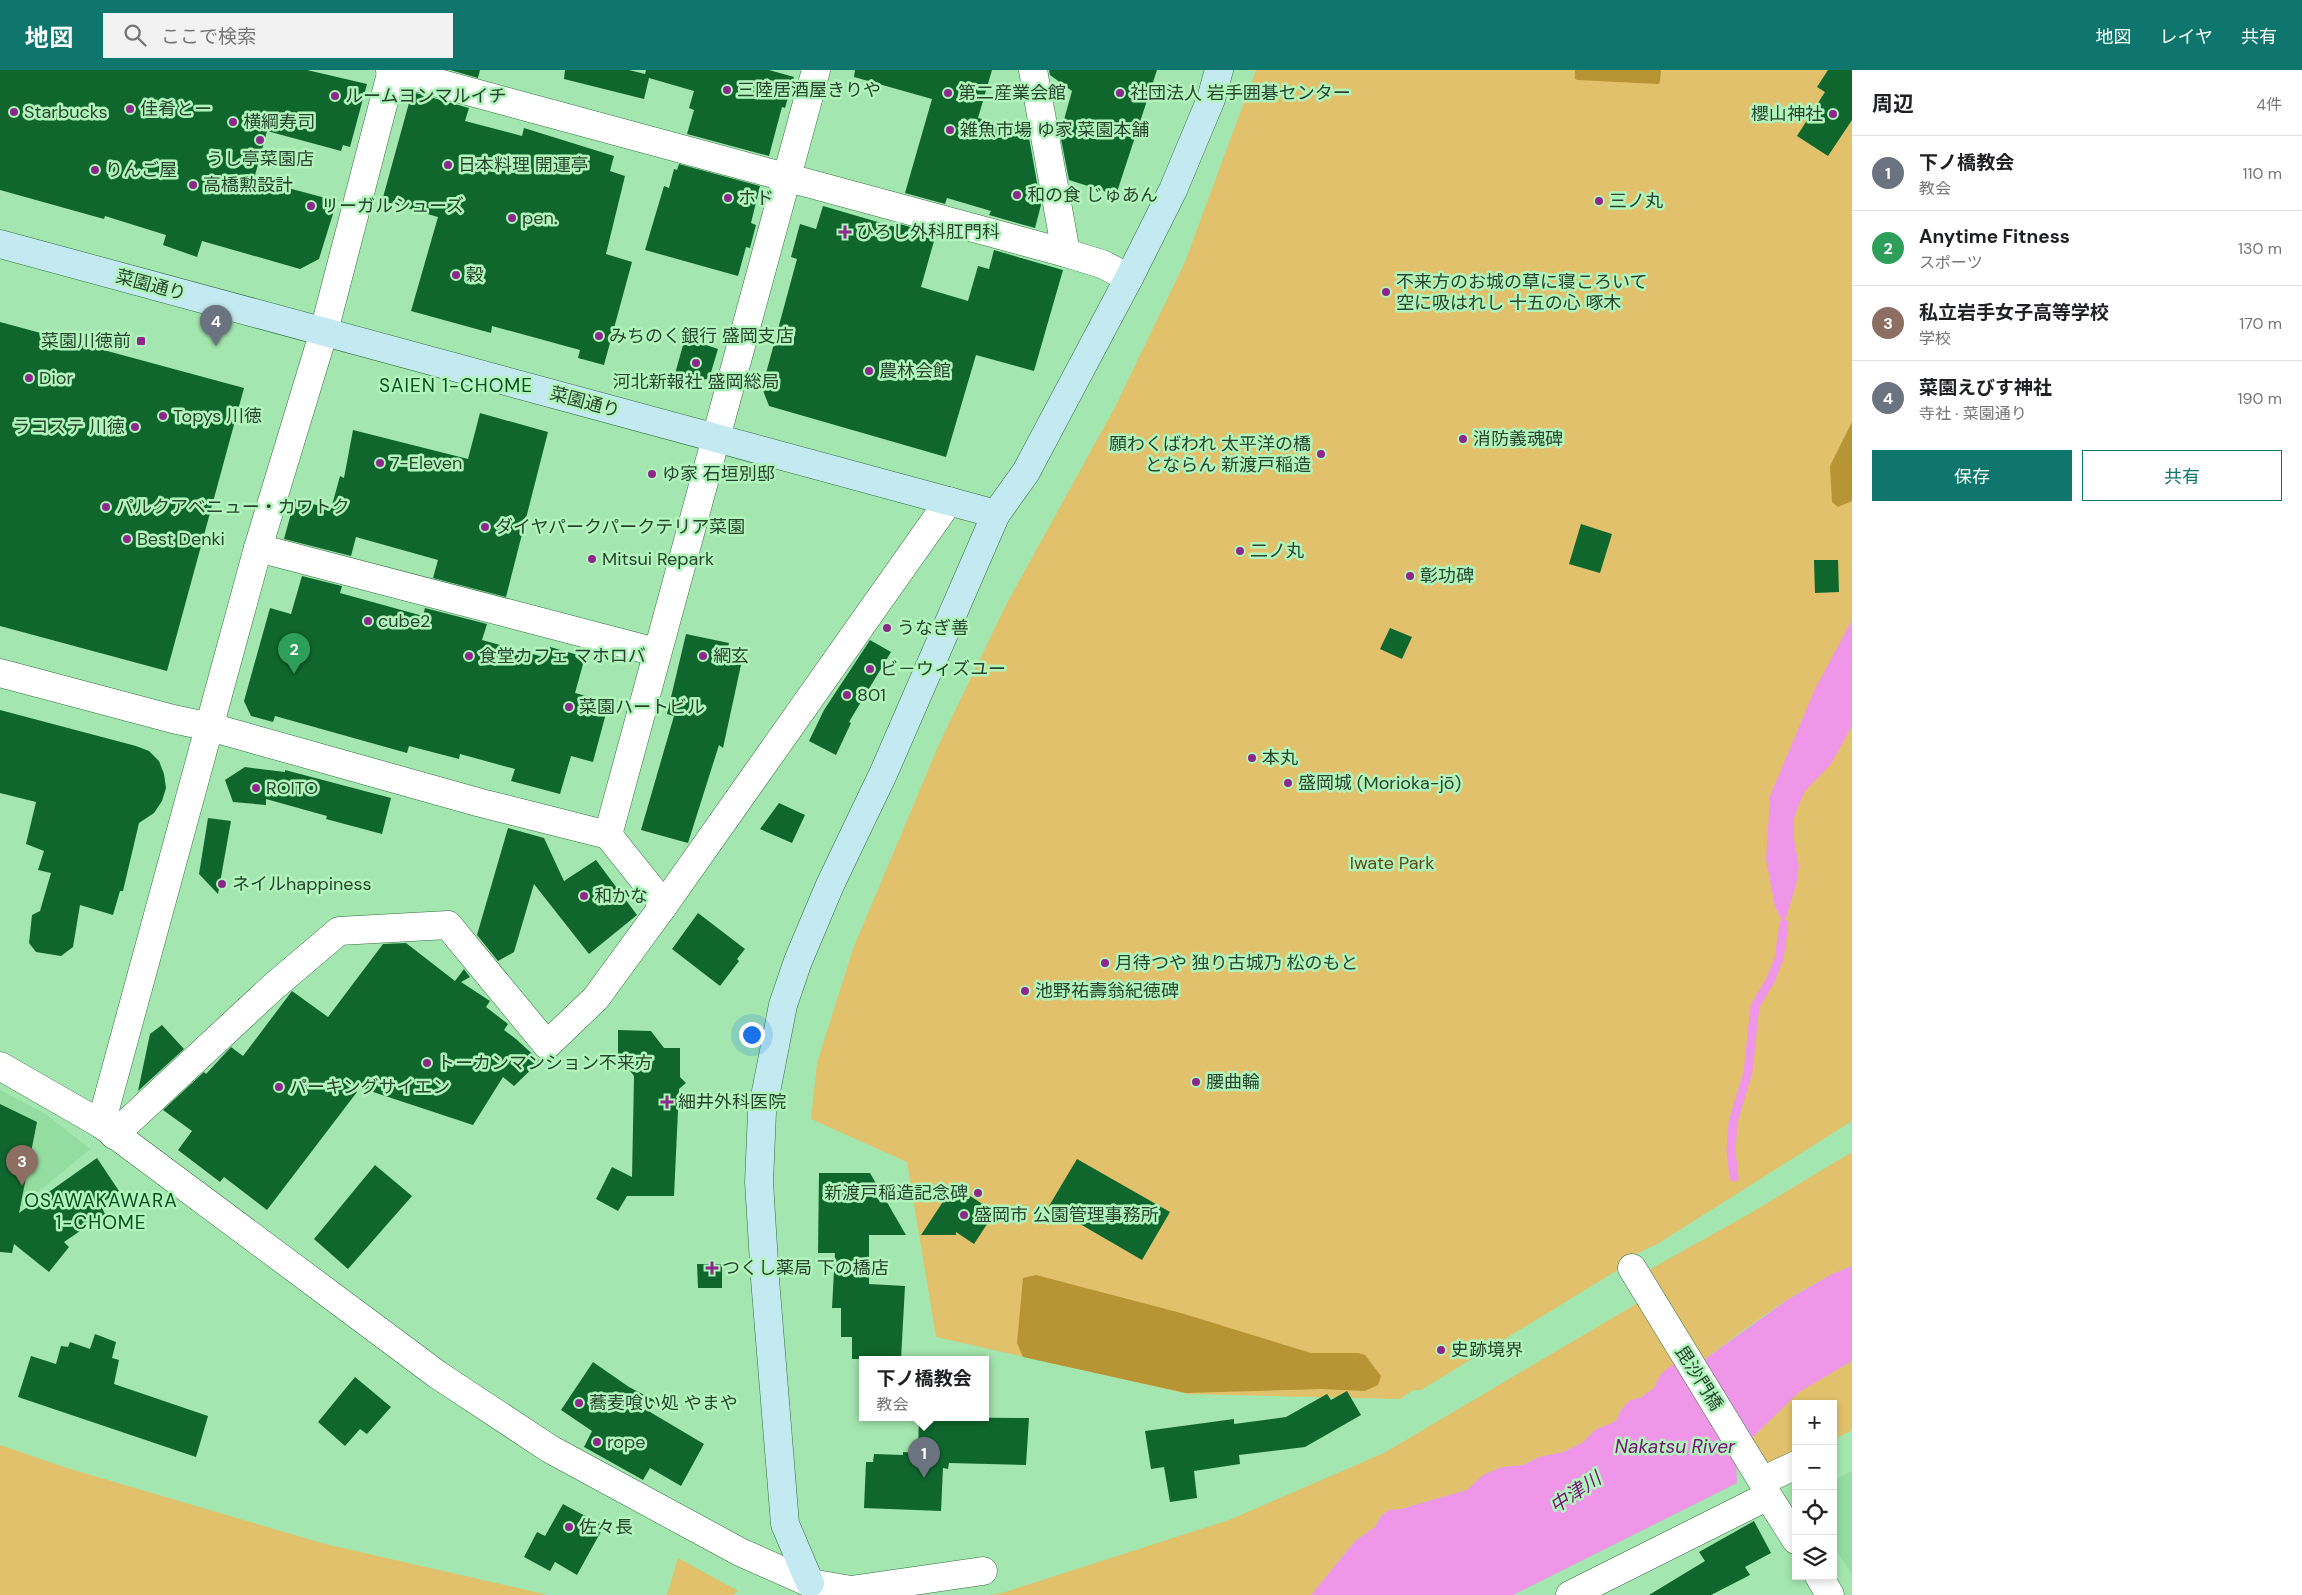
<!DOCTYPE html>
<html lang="ja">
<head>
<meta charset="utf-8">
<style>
  body { margin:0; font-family:"DM Sans","Noto Sans JP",sans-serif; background:#f2f2f2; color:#202124 }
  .controls { position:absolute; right:15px; bottom:15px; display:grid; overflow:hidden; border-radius:0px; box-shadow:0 2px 8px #0003 }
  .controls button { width:45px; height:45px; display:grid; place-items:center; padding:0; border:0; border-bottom:1px solid #e0e0e0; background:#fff; color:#202124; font:25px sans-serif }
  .you { position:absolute; left:751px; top:964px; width:18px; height:18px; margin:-12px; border:4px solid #fff; border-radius:50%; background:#1a73e8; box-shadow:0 0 0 8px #1a73e833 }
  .badge { display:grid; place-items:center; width:32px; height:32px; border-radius:50%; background:#0f766e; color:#fff; font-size:16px; font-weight:700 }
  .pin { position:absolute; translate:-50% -41px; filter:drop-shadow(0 1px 2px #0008) }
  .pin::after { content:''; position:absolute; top:26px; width:18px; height:15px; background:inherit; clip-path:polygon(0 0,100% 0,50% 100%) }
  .popup { position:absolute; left:859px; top:1286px; width:130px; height:65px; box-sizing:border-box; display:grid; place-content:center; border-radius:0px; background:#fff; filter:drop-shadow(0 1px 4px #0005); font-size:16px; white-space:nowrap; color:#757577 }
  .popup b { font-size:19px; color:#202124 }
  .popup::after { content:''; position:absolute; left:50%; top:100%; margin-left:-10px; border:10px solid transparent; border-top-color:#fff }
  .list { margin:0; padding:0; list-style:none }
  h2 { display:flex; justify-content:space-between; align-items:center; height:65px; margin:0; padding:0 20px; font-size:21px }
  h2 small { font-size:16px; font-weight:400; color:#757577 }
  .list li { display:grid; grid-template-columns:32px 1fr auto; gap:15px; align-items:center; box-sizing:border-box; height:75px; padding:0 20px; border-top:1px solid #e0e0e0 }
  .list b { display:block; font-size:19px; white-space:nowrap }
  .list p { margin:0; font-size:16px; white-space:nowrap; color:#757577 }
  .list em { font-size:16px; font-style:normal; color:#757577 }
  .actions { display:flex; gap:10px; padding:15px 20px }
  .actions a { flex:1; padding:11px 0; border:1px solid #0f766e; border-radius:0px; text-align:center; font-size:18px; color:#0f766e }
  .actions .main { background:#0f766e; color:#fff }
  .icon { flex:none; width:28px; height:28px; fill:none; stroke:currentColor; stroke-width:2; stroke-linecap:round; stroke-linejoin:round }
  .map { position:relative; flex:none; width:1852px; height:1525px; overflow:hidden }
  header { display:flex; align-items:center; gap:30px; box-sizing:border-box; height:70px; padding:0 25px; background:#0f766e; color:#fff }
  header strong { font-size:24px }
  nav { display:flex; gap:28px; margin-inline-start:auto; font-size:18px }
  .search { width:350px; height:45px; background:#f2f2f2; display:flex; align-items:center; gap:12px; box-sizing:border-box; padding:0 18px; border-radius:0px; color:#757577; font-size:19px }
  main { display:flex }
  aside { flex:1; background:#fff }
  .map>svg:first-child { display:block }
  .built { fill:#93dda0 }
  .green { fill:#e1c16b }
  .forest { fill:#b79534 }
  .water { fill:#ef96e9 }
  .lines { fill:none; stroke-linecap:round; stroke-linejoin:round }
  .stream { stroke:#ef96e9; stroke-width:9 }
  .building { fill:#0f672d }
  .street-casing { stroke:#2e6e3d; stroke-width:29 }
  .secondary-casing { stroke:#2e6e3d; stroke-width:29 }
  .street { stroke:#fff; stroke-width:28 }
  .secondary { stroke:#c3eaf0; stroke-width:28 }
  .poi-dot { fill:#8e278c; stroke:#b1f4bc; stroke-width:2 }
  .labels { text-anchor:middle; stroke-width:5; stroke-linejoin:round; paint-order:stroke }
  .poi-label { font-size:18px; fill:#29442e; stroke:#b1f4bc; text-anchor:start }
  .street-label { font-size:18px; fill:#29442e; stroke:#b1f4bc }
  .park-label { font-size:18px; fill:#5c4a17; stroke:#b1f4bc }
  .neighbourhood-label { font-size:19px; letter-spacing:1px; fill:#075021; stroke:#b1f4bc }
  .water-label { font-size:19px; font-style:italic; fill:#7c0f7a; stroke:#b1f4bc }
</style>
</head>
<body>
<header>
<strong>地図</strong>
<div class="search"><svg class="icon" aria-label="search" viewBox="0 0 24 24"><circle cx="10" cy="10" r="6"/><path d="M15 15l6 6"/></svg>ここで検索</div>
<nav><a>地図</a><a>レイヤ</a><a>共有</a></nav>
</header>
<main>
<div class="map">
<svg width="1852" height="1525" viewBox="0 0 1852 1525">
  <rect width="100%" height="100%" fill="#a4e6af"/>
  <!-- built -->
  <g class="built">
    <path d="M0,1020L46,1044L90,1079L0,1154Z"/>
    <path d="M1852,1401V1504L1833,1476V1411Z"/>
  </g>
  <!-- green -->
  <g class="green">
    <path d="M1256,0H1852V1051L1659,1173L1630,1187L1626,1195L1421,1320H1413L1400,1329L1188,1324L936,1267L907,1092L811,1049L817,993L853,879L940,672L1007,533L1114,339L1185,192Z"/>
    <path d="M1852,1082V1196C1798,1217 1751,1255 1705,1289L1696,1290L1647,1201L1749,1144Z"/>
    <path d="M1643,1230L1678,1292L1660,1305L1654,1318L1640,1328L1630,1330L1621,1340L1616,1351L1595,1360L1582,1373L1563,1382L1539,1387L1523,1395L1502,1397L1483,1405L1467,1420L1401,1439L1389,1440L1381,1446L1375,1457L1355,1471L1311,1525H990L1002,1523L1229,1450L1384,1383Z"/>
    <path d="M1852,1291V1360L1833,1370V1334H1796V1390L1764,1399L1748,1374L1752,1368L1799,1322Z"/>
    <path d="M0,1375L67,1398L325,1474L548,1525H0Z"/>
    <path d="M678,1488L738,1521L733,1525H667Z"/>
  </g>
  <!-- forest -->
  <g class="forest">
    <path d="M1575,0H1661L1660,12L1658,14L1578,10L1575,9Z"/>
    <path d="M1852,352V431L1838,437L1832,432L1830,396Z"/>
    <path d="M1036,1205L1181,1243L1311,1283H1358L1365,1285L1381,1306L1378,1315L1365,1321L1321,1319L1186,1323L1023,1287L1017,1273L1023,1208Z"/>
  </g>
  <!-- water -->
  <g class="water">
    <path d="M1852,550V656L1831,694L1805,721L1797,739L1794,749V770L1799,796L1796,815L1784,854L1775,837L1766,789L1770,726L1815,619Z"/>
    <path d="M1852,1196V1291L1799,1322L1752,1368L1736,1390L1737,1413L1513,1525H1311L1355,1471L1375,1457L1381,1446L1389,1440L1401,1439L1467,1420L1483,1405L1502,1397L1523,1395L1539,1387L1563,1382L1582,1373L1595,1360L1616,1351L1621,1340L1630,1330L1640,1328L1654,1318L1660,1305L1668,1298L1678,1292L1705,1289L1787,1230L1832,1204Z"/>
  </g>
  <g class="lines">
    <!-- stream -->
    <path class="stream" d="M1734,1107L1731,1081L1733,1052L1748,1002L1755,936L1770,911L1779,889L1784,854"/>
  </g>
  <!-- building -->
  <g class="building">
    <path d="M0,0H307L367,14L350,77L343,75L341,81L267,61L254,109L337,131L319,189L300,199L202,171L197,187L163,175L166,165L105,146L104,149L0,120Z"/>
    <path d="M450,0H480L478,8Z"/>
    <path d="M565,0H629L645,4L646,0H769L794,7L785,38L782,37L769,86L687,64L694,40L689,38L694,21L649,8L644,29L564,9Z"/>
    <path d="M855,0H992L978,48L1028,62L1041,135L1035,158L989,145L991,141L947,128L945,134L905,123L932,29L854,7Z"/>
    <path d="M1049,0H1157L1116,125L1069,110L1060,64L1072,21L1050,5Z"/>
    <path d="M1828,0H1852V50L1828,86L1797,66L1825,22L1817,17Z"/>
    <path d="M412,22L469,38L465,51L522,66L524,58L614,86L610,101L625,106L606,184L632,192L604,295L578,288L580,280L492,256L491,263L411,241L438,147L382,131Z"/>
    <path d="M679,94L760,116L751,153L756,155L750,178L746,177L738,206L645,180L664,116L669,118L674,99L677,100Z"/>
    <path d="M823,136L895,157L896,153L936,164L921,217L968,231L978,196L989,199L994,180L1063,200L1034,301L976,285L946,387L769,336L762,318L797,189L791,187L800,154L816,159Z"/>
    <path d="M0,252L244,318L167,601L0,556Z"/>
    <path d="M685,268L718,279L709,309L673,311Z"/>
    <path d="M480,343L548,362L506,527L433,508L438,490L356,467L351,486L284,469L295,429L331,439L340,406L344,408L353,360L468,389Z"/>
    <path d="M1581,454L1612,464L1600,503L1569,494Z"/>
    <path d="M1814,490H1838L1839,522L1815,523Z"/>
    <path d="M302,506L342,516L340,523L423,546L425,538L487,554L482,570L547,588L550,577L585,587L575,623L609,632L593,692L571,686L560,724L511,711L515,699L460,684L459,689L409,676L407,683L275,646L273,652L251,646L244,631L270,538L291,544Z"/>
    <path d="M1390,558L1412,567L1402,589L1380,579Z"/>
    <path d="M686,564L729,573L728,578L744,581L723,678L719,675L688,773L641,760L674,646L667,644Z"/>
    <path d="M870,570L891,582L849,652L851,653L836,685L809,671L824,640Z"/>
    <path d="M0,640L136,676L149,681L159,691L164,704L166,718L162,731L154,743L139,753L123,821H120L113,845L80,835L73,877L61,886L36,882L29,873L32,845L40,841L51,803L38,800L44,781L26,774L36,732L0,723Z"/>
    <path d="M245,697L285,702V700L391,728L382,764L326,749L327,746L266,729V735L233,732L225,710Z"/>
    <path d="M779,733L805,745L792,773L760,759Z"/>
    <path d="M208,748L231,751L218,824L199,804Z"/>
    <path d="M508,758L544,768L564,811L596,790L637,845L589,884L534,814L514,882L498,891L477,865Z"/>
    <path d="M698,843L745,879L737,889L739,891L720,916L672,879Z"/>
    <path d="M406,873L455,911L464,899L470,907L461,912L490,931L486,937L508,954L504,960L516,969L540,991L514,1016L503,1007L473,1055L349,1014L357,1022L267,1140L224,1107L220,1112L178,1080L192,1061L163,1040L204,1002L206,1004L231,977L243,986L292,921L328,947L383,874Z"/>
    <path d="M162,955L184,979L138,1021L150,964Z"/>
    <path d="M618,960L651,961L664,978H680V1007L686,1013L679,1019L674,1126H627L618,1141L596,1129L612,1097L632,1107L634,1006L618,985Z"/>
    <path d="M0,1034L37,1052L19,1143L97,1088L119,1121L100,1134L105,1144L64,1172L69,1177L49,1202L14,1174L12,1183L0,1182Z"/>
    <path d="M1077,1089L1170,1142L1142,1190L1049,1136Z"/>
    <path d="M375,1095L412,1126L348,1199L314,1169Z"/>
    <path d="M819,1103H870L906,1165H869V1214L905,1216L901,1289H852V1267H841V1238H832L835,1183H818Z"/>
    <path d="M956,1112V1117L995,1142L974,1174L956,1162V1165H921Z"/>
    <path d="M697,1194H722V1218H698Z"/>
    <path d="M95,1264L116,1272L112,1288L119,1290L114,1314L208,1346L196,1387L18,1327L31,1286L56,1294L61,1276L68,1277L70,1272L90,1279Z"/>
    <path d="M593,1292L629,1317L656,1331L650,1342L704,1374L681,1416L650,1398L643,1410L584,1377L592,1361L561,1340Z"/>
    <path d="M355,1307L391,1337L367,1364L360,1359L345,1376L318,1352Z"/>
    <path d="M1347,1321L1361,1345L1305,1377L1239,1385L1240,1394L1194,1401L1197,1428L1170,1432L1164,1397L1151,1399L1145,1361L1234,1349V1354L1286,1347L1327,1324L1331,1330Z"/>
    <path d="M919,1347L1029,1348L1026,1395L949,1393L948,1399L943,1398L941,1441L864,1438L866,1392H873L874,1384L903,1385V1382L918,1383Z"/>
    <path d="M563,1434L604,1456L577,1505L555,1492L550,1501L524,1487L537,1462L545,1466Z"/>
    <path d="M1754,1451L1771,1483L1745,1497L1750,1505L1711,1525H1649L1705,1491L1699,1482Z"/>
  </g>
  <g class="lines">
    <!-- street casing -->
    <g class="street-casing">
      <g id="street">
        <path d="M390,0L1066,183L1102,194L1129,208"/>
        <path d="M1033,0L1066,183"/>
        <path d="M258,478L656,582"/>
        <path d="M0,603L173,649L210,657L481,733L608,765L664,835"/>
        <path d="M608,765L816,0"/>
        <path d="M0,996L101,1054L438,1305L550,1379L740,1482L810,1513L851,1520L983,1501"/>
        <path d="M101,1054L258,478L324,261L392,0"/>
        <path d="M114,1065L273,917L339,861L448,855L547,975L596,928L664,835L949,431"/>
        <path d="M1632,1198L1762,1411L1796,1395"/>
        <path d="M1819,1506L1830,1525"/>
        <path d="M1570,1525L1768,1426L1796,1470"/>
      </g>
    </g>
    <!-- secondary casing -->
    <g class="secondary-casing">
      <g id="secondary">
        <path d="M0,174L996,444"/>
        <path d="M810,1513L785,1454L765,1209L759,1112L762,1042L783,935L798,891L830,815L884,702L996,444L1026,402L1129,208L1173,120L1211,29L1219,0"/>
      </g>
    </g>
    <!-- street -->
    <use href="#street" class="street"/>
    <!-- secondary -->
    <use href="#secondary" class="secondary"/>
  </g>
  <!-- markers -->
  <g class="poi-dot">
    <circle cx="727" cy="20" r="5"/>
    <circle cx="948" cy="23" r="5"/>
    <circle cx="1120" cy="23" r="5"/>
    <circle cx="335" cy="26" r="5"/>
    <circle cx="130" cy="39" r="5"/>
    <circle cx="14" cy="42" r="5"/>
    <circle cx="1833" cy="44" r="5"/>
    <circle cx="233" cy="52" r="5"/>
    <circle cx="950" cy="60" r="5"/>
    <circle cx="260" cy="70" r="5"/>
    <circle cx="448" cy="95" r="5"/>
    <circle cx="95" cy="100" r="5"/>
    <circle cx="193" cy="115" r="5"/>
    <circle cx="1017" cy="125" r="5"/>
    <circle cx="728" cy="128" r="5"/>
    <circle cx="1599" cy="131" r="5"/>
    <circle cx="311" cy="136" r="5"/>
    <circle cx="512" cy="148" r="5"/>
    <path d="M842.5 154.5h5v5h5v5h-5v5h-5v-5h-5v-5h5z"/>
    <circle cx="456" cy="205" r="5"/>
    <circle cx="1386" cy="222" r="5"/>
    <circle cx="599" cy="266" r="5"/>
    <rect x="136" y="266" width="10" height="10" rx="2.5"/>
    <circle cx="696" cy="293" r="5"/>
    <circle cx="869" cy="301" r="5"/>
    <circle cx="29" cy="308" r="5"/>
    <circle cx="163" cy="346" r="5"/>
    <circle cx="135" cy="357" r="5"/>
    <circle cx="1463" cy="369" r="5"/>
    <circle cx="1321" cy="384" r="5"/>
    <circle cx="380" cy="393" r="5"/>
    <circle cx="652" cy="404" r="5"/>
    <circle cx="106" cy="437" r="5"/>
    <circle cx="485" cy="457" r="5"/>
    <circle cx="127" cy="469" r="5"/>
    <circle cx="1240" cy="481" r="5"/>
    <circle cx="592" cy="489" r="5"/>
    <circle cx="1410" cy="506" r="5"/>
    <circle cx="368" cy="551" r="5"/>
    <circle cx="887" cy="558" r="5"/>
    <circle cx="469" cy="586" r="5"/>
    <circle cx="703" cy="586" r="5"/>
    <circle cx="870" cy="599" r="5"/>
    <circle cx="847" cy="625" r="5"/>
    <circle cx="569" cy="637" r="5"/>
    <circle cx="1252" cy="688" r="5"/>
    <circle cx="1288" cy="713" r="5"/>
    <circle cx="256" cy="718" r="5"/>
    <circle cx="222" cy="814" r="5"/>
    <circle cx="584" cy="826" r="5"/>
    <circle cx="1105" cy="893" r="5"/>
    <circle cx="1025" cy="921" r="5"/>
    <circle cx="427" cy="993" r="5"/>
    <circle cx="1196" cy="1012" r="5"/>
    <circle cx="279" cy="1017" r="5"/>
    <path d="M664.5 1024.5h5v5h5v5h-5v5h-5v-5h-5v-5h5z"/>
    <circle cx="978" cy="1123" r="5"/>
    <circle cx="964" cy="1145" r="5"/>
    <path d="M709.5 1190.5h5v5h5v5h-5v5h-5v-5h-5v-5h5z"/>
    <circle cx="1441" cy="1280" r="5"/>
    <circle cx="579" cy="1333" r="5"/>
    <circle cx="597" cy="1372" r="5"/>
    <circle cx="569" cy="1457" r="5"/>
  </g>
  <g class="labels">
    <!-- poi labels -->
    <g class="poi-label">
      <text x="737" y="26">三陸居酒屋きりや</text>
      <text x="958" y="29">第二産業会館</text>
      <text x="1130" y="29">社団法人 岩手囲碁センター</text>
      <text x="345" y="32">ルームヨンマルイチ</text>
      <text x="140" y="45">佳肴とー</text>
      <text x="24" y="48">Starbucks</text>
      <text x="1823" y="50" text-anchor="end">櫻山神社</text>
      <text x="243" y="58">横綱寿司</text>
      <text x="960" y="66">雑魚市場 ゆ家 菜園本舗</text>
      <text x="260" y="95" text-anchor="middle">うし亭菜園店</text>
      <text x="458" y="101">日本料理 開運亭</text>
      <text x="105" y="106">りんご屋</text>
      <text x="203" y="121">高橋勲設計</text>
      <text x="1027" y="131">和の食 じゅあん</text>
      <text x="738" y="134">ホド</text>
      <text x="1609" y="137">三ノ丸</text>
      <text x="321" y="142">リーガルシューズ</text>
      <text x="522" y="154">pen.</text>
      <text x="856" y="168">ひろし外科肛門科</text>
      <text x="466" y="211">穀</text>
      <text x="1396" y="218">不来方のお城の草に寝ころいて<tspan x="1396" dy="21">空に吸はれし 十五の心 啄木</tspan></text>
      <text x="609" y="272">みちのく銀行 盛岡支店</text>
      <text x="131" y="277" text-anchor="end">菜園川徳前</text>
      <text x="879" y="307">農林会館</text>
      <text x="39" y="314">Dior</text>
      <text x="696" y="318" text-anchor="middle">河北新報社 盛岡総局</text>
      <text x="173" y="352">Topys 川徳</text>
      <text x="125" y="363" text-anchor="end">ラコステ 川徳</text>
      <text x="1473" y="375">消防義魂碑</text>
      <text x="1311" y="380" text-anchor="end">願わくばわれ 太平洋の橋<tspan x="1311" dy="21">とならん 新渡戸稲造</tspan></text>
      <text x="390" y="399">7-Eleven</text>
      <text x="662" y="410">ゆ家 石垣別邸</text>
      <text x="116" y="443">パルクアベニュー・カワトク</text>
      <text x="495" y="463">ダイヤパークパークテリア菜園</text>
      <text x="137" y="475">Best Denki</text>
      <text x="1250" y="487">二ノ丸</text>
      <text x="602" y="495">Mitsui Repark</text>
      <text x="1420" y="512">彰功碑</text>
      <text x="378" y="557">cube2</text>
      <text x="897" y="564">うなぎ善</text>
      <text x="479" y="592">食堂カフェ マホロバ</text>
      <text x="713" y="592">網玄</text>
      <text x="880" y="605">ビ－ウィズユー</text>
      <text x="857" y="631">801</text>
      <text x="579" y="643">菜園ハートビル</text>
      <text x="1262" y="694">本丸</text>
      <text x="1298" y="719">盛岡城 (Morioka-jō)</text>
      <text x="266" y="724">ROITO</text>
      <text x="232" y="820">ネイルhappiness</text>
      <text x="594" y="832">和かな</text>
      <text x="1115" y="899">月待つや 独り古城乃 松のもと</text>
      <text x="1035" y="927">池野祐壽翁紀徳碑</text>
      <text x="437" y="999">トーカンマンション不来方</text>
      <text x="1206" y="1018">腰曲輪</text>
      <text x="289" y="1023">パーキングサイエン</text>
      <text x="678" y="1038">細井外科医院</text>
      <text x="968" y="1129" text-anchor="end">新渡戸稲造記念碑</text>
      <text x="974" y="1151">盛岡市 公園管理事務所</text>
      <text x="722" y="1204">つくし薬局 下の橋店</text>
      <text x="1451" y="1286">史跡境界</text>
      <text x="589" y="1339">蕎麦喰い処 やまや</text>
      <text x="607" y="1378">rope</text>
      <text x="579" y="1463">佐々長</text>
    </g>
    <!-- street labels -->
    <g class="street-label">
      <text transform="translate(151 215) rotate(15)" y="6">菜園通り</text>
      <text transform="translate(585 332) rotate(15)" y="6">菜園通り</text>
      <text transform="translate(1699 1308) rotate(58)" y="6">毘沙門橋</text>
    </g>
    <!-- park labels -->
    <g class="park-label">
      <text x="1392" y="799">Iwate Park</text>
    </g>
    <!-- neighbourhood labels -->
    <g class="neighbourhood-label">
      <text x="456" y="322">SAIEN 1-CHOME</text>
      <text x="101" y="1137">OSAWAKAWARA<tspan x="101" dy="22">1-CHOME</tspan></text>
    </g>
    <!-- water labels -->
    <g class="water-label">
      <text x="1675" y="1383">Nakatsu River</text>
      <text transform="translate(1575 1422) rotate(-34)" y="7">中津川</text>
    </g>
  </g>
</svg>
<div class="controls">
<button>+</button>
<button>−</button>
<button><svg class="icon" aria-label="locate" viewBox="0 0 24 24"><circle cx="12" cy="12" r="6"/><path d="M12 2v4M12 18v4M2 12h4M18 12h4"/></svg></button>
<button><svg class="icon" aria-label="layers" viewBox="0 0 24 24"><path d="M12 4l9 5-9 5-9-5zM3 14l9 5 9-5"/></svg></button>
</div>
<div class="you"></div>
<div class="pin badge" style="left:924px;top:1408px;background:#6b7280">1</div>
<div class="popup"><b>下ノ橋教会</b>教会</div>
<div class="pin badge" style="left:294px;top:604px;background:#2e9e5b">2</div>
<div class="pin badge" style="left:22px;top:1116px;background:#8d6e63">3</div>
<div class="pin badge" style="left:216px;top:276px;background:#6b7280">4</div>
</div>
<aside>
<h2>周辺<small>4件</small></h2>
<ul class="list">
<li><span class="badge" style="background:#6b7280">1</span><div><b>下ノ橋教会</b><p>教会</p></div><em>110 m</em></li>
<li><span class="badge" style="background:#2e9e5b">2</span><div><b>Anytime Fitness</b><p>スポーツ</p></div><em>130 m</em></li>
<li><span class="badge" style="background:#8d6e63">3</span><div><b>私立岩手女子高等学校</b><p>学校</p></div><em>170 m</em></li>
<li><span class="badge" style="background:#6b7280">4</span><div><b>菜園えびす神社</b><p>寺社 · 菜園通り</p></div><em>190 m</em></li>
</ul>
<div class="actions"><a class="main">保存</a><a>共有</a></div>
</aside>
</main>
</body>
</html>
